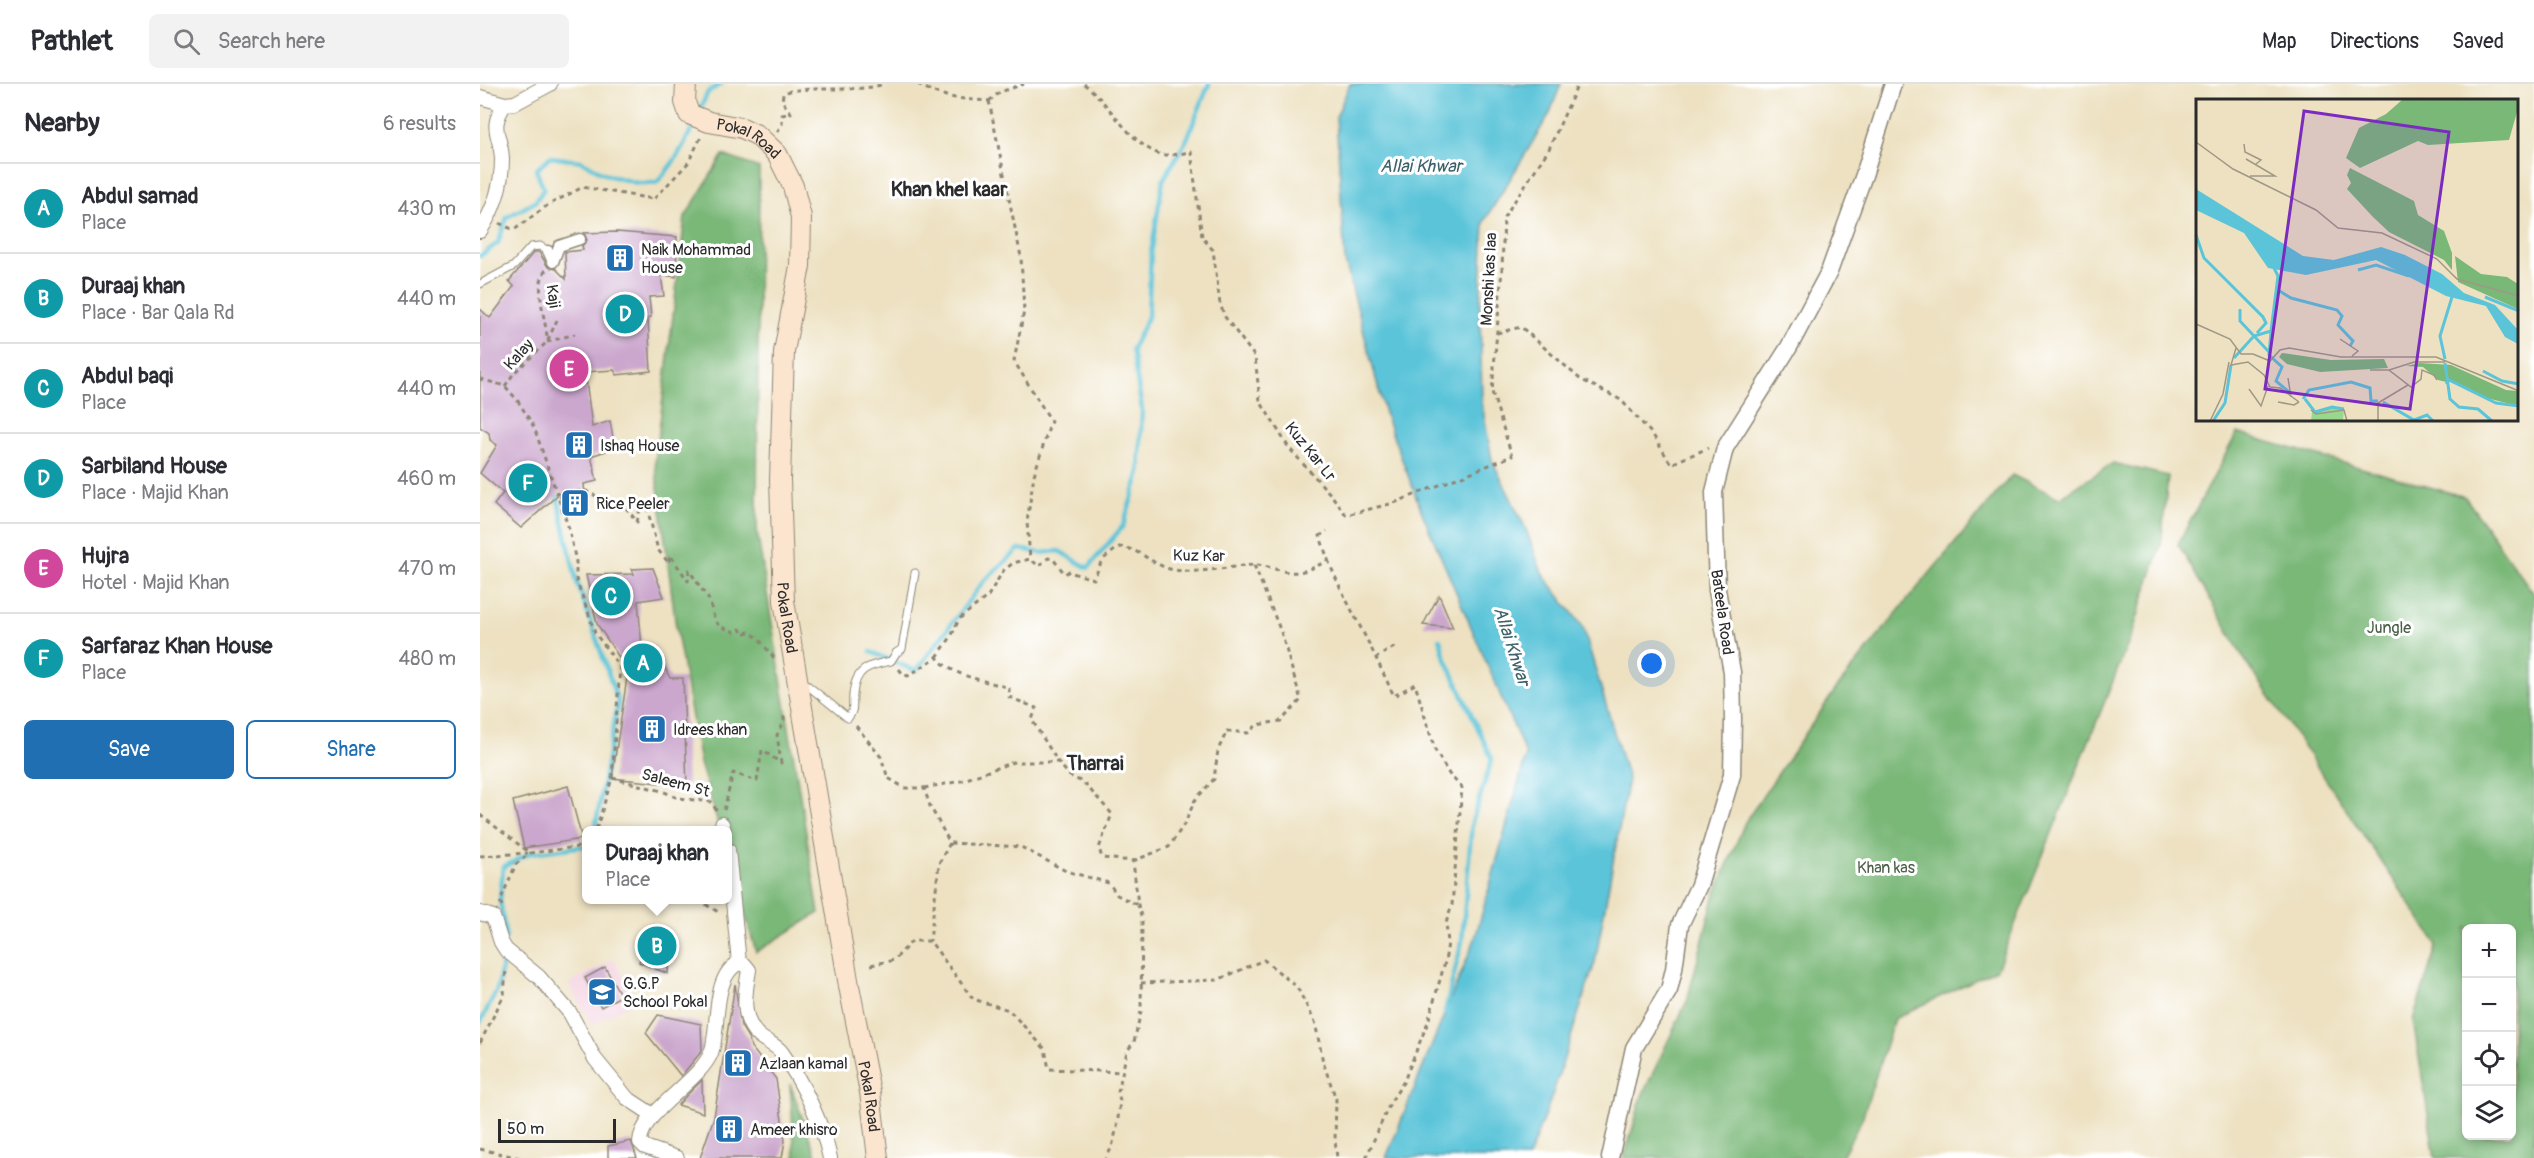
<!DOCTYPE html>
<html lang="en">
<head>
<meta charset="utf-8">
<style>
  body { margin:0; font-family:Pangolin,sans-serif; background:#f2f2f3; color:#2b2b33 }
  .controls { position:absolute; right:18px; bottom:18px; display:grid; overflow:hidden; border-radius:9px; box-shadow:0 3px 9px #0003 }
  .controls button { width:54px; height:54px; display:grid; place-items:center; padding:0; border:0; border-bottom:2px solid #e1e1e2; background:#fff; color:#2b2b33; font:30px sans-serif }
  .scale { position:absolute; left:18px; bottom:15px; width:118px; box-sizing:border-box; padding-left:6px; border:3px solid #2b2b2b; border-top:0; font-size:16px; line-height:21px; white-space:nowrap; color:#2b2b2b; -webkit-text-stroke:4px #fff; paint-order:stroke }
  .you { position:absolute; left:1172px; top:580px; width:21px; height:21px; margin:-15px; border:4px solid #fff; border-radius:50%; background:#1a73e8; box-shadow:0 0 0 9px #1a73e833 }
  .badge { display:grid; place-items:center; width:39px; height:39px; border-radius:50%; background:#1f6fb2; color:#fff; font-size:20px; font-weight:700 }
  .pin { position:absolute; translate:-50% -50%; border:3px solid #fff; box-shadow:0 2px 6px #0006 }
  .popup { position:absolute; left:102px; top:742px; width:150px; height:78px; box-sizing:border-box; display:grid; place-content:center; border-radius:9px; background:#fff; filter:drop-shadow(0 2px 4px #0005); font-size:20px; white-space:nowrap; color:#7c7c81 }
  .popup b { font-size:22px; color:#2b2b33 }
  .popup::after { content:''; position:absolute; left:50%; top:100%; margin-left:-12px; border:12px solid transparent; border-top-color:#fff }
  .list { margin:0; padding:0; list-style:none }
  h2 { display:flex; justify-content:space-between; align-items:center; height:78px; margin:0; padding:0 24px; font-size:26px }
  h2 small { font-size:20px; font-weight:400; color:#7c7c81 }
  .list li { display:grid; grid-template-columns:39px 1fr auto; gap:18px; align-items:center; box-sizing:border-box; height:90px; padding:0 24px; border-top:2px solid #e1e1e2 }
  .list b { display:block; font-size:22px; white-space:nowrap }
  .list p { margin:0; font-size:20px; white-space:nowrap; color:#7c7c81 }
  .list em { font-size:20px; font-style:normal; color:#7c7c81 }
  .actions { display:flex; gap:12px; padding:18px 24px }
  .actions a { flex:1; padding:14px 0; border:2px solid #1f6fb2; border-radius:9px; text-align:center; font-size:21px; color:#1f6fb2 }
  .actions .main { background:#1f6fb2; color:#fff }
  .icon { flex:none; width:33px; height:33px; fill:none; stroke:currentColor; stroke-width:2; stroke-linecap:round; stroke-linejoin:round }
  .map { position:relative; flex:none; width:2054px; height:1074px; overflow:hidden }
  header { display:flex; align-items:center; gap:36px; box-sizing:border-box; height:84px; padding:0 30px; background:#fff; border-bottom:2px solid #e1e1e2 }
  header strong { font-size:28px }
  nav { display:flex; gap:33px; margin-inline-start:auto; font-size:21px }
  .search { width:420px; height:54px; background:#f2f2f3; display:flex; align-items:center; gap:15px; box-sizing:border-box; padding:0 21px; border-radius:9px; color:#7c7c81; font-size:22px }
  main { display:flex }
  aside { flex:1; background:#fff }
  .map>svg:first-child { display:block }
  .built { fill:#f3cfdf }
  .forest { fill:#7ab878; stroke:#527252; stroke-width:1.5; fill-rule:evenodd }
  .water { fill:#5cc4d9; stroke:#447882; stroke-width:1.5 }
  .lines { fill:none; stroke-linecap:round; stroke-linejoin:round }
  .stream { stroke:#5cc4d9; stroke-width:4.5 }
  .building { fill:#cba6cd }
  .service-casing { stroke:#8c8676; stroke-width:9 }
  .pedestrian-casing { stroke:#8c8676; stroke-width:13 }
  .minor-casing { stroke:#8c8676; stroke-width:16 }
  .tertiary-casing { stroke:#8c8676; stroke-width:19 }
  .secondary-casing { stroke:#8c8676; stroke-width:22 }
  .path { stroke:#8c8676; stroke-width:3; stroke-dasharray:4.5 4.5; stroke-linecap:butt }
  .service { stroke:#fff; stroke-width:7 }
  .pedestrian { stroke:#fff; stroke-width:10 }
  .minor { stroke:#fff; stroke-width:14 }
  .tertiary { stroke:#fff; stroke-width:16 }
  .secondary { stroke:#fce5cf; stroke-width:20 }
  .labels { text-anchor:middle; stroke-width:6; stroke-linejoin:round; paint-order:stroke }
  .street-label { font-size:16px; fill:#2b2b2b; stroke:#fff }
  .poi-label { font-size:16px; fill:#2b2b2b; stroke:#fff; text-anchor:start }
  .park-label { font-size:16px; fill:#4c5f48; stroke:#fff }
  .water-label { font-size:18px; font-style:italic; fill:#3c6168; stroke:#fff }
  .quarter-label { font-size:20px; font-weight:bold; fill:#2b2b2b; stroke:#fff }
  .inset-river { fill:none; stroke:#5cc4d9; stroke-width:3 }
  .inset-road { fill:none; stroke:#9f9885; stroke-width:1.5 }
  .view { fill:#7b2cbf; fill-opacity:0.15; stroke:#7b2cbf; stroke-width:3 }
  .inset-edge { fill:none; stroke:#2b2b2b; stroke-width:3 }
</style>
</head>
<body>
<header>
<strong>Pathlet</strong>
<div class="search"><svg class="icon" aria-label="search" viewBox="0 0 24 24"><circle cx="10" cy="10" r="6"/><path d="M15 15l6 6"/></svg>Search here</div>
<nav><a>Map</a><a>Directions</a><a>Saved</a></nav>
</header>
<main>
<aside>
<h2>Nearby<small>6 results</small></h2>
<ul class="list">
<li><span class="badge" style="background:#0f9aa8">A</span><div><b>Abdul samad</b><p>Place</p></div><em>430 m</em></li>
<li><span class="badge" style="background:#0f9aa8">B</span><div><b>Duraaj khan</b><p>Place · Bar Qala Rd</p></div><em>440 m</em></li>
<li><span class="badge" style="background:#0f9aa8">C</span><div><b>Abdul baqi</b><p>Place</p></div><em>440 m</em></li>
<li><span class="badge" style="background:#0f9aa8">D</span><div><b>Sarbiland House</b><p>Place · Majid Khan</p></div><em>460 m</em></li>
<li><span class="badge" style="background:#d1479c">E</span><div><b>Hujra</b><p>Hotel · Majid Khan</p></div><em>470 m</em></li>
<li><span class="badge" style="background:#0f9aa8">F</span><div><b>Sarfaraz Khan House</b><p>Place</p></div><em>480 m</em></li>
</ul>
<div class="actions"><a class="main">Save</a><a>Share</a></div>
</aside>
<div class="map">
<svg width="2054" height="1074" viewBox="0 0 2054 1074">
  <rect width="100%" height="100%" fill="#fff"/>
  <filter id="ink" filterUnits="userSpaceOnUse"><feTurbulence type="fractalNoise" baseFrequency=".0167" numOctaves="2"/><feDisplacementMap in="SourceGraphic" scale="12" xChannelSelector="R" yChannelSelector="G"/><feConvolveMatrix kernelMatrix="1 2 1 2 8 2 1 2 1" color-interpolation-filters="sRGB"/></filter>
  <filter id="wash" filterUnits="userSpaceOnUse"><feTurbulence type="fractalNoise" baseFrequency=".008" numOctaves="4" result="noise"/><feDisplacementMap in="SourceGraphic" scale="24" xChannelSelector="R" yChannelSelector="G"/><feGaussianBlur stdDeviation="1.35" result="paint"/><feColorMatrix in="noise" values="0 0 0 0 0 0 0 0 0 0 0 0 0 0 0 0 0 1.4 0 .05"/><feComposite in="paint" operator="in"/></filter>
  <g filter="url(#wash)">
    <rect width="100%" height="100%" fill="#ede1c1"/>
    <!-- built -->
    <path class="built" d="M134,875L156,917L112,941L88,900Z"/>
    <!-- forest -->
    <g class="forest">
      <path d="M243,71L279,84L277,447L339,829L276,868L248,772V746H240L220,679L196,543L175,379L205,133Z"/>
      <path d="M1757,349L1985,413L2054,510V1074H1955L1933,936L1957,860L1763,573L1698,460ZM2032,844V1052H1986V844Z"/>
      <path d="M1633,379L1688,392L1681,461L1652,550L1517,885L1414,935L1382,1035L1361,1074H1144L1162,1012L1207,917L1234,813L1265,738L1356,605L1424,520L1532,391L1579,414Z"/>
      <path d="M310,1000L337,1074H315Z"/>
    </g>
    <!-- water -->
    <path class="water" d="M870,0H1081L1069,31L1004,138L1000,226L1002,320L1012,376L1045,443L1062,489L1103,543L1148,695L1115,878L1071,1015L1048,1074H906L995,855L1046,671L943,431L906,333L865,177L856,33Z"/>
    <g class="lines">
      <!-- stream -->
      <g class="stream">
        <path d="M219,27L228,8L241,0"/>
        <path d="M0,172L18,159L27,133L55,118L64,105L56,86L70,73L101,77L127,91L157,99H176C194,81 204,61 215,38"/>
        <path d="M76,407L96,495L138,618L115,746"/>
        <path d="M960,555L964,571L1012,675L992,738L982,857L965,928"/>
        <path d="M391,568L436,587L503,498L539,465L561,469L579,467L608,484L643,442L659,391L662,325L652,265L668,233L671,169L683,96L707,55L729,0"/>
        <path d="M26,854L20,817L23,783L50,769L106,762"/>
        <path d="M0,939L17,906L25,868"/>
      </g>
    </g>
    <g id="blocks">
      <!-- building -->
      <g class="building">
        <path d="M137,148L197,153L196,193L181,191L184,212L169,213L171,233L168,234L171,287L137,291L134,286L105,288L112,343L130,337L135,364L111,372L117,397L104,400L106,424L86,428L82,407L41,444L14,421L23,409L0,389L17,361L10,356L9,349L0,343V225L10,234L34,202L29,197L54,168H59L68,183L76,185L86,195L85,168L103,166L102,162L107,156L104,149Z"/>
        <path d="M173,484L184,513L158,517L162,564L174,562L190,594H203L207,702L132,694L148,587L117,540L106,491L154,490L152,485Z"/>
        <path d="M959,511L973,544L943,541Z"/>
        <path d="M88,702L102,755L44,764L33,717Z"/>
        <path d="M172,841L189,845L188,890L159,878Z"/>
        <path d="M125,883L141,912L121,923L105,894Z"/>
        <path d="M255,900L261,942L269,955L271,963L296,995L305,1057L302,1074H220L234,1033Z"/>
        <path d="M178,931L221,940L222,967L201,992L166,949Z"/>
        <path d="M222,996L223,1029L198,1021L204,1014Z"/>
        <path d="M151,1057L157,1074H128V1062Z"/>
      </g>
    </g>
  </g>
  <g filter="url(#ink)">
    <use href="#blocks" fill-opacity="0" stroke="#8c8676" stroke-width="1.5"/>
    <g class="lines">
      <!-- service casing -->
      <g class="service-casing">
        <g id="service">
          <path d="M0,200L34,182L51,163L60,162L68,167"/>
          <path d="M322,597L368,634C375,625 372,622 373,611C375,585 388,581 411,577L416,569L422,565L435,489"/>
        </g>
      </g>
      <!-- pedestrian casing -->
      <g class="pedestrian-casing">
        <path id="pedestrian" d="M68,167L73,178L79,162L100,155"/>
      </g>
      <!-- minor casing -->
      <g class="minor-casing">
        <g id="minor">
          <path d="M0,13L25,20"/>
          <path d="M0,147C15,124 22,102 22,75C21,50 8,45 25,20L35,19L70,0"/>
          <path d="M242,740L244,746"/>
          <path d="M248,766L259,879"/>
          <path d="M0,829L13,833L21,858L26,866L59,893L90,929L115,975L147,1014L173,1031"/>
          <path d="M197,1074L165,1063L160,1058C161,1028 219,998 231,969C240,947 231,892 259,879L265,881L269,886C265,908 260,936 279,952C286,958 297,961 302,969C322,997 343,1041 350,1074"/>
        </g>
      </g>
      <!-- tertiary casing -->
      <g class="tertiary-casing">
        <path id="tertiary" d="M1130,1074L1154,964L1189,906L1194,885L1200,841L1219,801L1252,691L1253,636L1252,588L1237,506L1234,408L1245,364L1309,263L1349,188L1384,91L1413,0"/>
      </g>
      <!-- secondary casing -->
      <g class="secondary-casing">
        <g id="secondary">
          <path id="s1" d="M206,0L205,18L209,30L229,38L262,44L277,51L297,70L313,102L321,133L320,182L304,268L300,396L304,517L369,902L390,1008L398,1074"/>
        </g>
      </g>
      <!-- path -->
      <g class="path">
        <path d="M438,0C463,15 481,15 509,17"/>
        <path d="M604,0C630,19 647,57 679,70C688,73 702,69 711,68L722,153L733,166L740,220L745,233L775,273L780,317L809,364L852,412L866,431L914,419L1032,372L1012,308L1022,185L1024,133L1069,65L1098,0"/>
        <path d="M509,17L541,173L544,227L534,277L571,337L554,391L547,438L550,474"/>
        <path d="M509,17L520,8L544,0"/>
        <path d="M297,48L302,40V31L311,29L302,17L303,10C316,0 378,10 403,0"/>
        <path d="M19,139L34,146L68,121L103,103L174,115L208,79L221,53"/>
        <path d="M66,186C54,200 65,234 67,252"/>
        <path d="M1017,249L1041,243L1100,295L1141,316L1173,351L1191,380L1228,364"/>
        <path d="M67,258L95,250"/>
        <path d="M0,295L25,302L38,317L54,343L89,445L96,478V495L109,531L115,549L140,583L132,694L116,746"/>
        <path d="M25,302L34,289L67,258L77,236"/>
        <path d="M79,413L104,406L122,415L144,421L157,438L161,420H166L178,466L189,479L190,471L208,497L209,486L229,516L235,537L241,543L255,548L260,545L263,550L269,548L277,553L295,575"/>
        <path d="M848,476C862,510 880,541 896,574L916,562"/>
        <path d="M457,573L471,553L479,535L508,512L523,487L533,479L550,475L559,482L568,474L573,475L585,490L589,487L592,489L614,495L622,476L639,463C660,464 673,482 694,486C718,490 748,483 772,481C788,480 802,490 818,488C829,487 839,481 848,476L840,452L847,447"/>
        <path d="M419,585L423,590L428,592L457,573C472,593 505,596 529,604V613L556,624L552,636L578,678L590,692L604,699L632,730L619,764L622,774L653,777L658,821L662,836L661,927L654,958L647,967L638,1008L640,1017L637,1043L632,1063L626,1074"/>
        <path d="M376,642L401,673L408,694L425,704H444L450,722L470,759L459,779L450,857"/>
        <path d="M132,694L182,707L198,714L232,718L237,728"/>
        <path d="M444,704L481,697L533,678H578"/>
        <path d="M244,726L253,689L277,697L282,666L301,679L297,651L304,638V632"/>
        <path d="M0,731L50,769"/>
        <path d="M470,759L541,763L586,787L629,799L637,811L658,821"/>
        <path d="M0,772L48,769"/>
        <path d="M653,777L689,763L705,739L715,716L734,695L738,666L747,647L768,649L777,641L801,637L821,616L801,548L774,481"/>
        <path d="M218,816L240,829"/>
        <path d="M22,822L20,817L36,780L50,769L106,762"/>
        <path d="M391,881L414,876L432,857H450L493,915L529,926L565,965L569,985L643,988"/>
        <path d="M661,899L737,896L784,876L817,903L835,938L843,978L856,1015L855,1056L857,1074"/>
        <path d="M0,959L24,911L26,885"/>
        <path d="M0,1065L40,1074"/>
        <path d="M886,1074L910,1019L924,997L948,938L965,878L968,859L966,839L972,821L982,704L969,690L955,666L935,600L914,612L896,574"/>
      </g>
      <!-- service -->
      <use href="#service" class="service"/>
      <!-- pedestrian -->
      <use href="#pedestrian" class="pedestrian"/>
      <!-- minor -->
      <use href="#minor" class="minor"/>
      <!-- tertiary -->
      <use href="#tertiary" class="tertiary"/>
      <!-- secondary -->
      <use href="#secondary" class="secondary"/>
    </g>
  </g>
  <!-- icons -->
  <defs>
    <g id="building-square" transform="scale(1.5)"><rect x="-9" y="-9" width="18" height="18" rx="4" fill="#1f6fb2" stroke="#fff"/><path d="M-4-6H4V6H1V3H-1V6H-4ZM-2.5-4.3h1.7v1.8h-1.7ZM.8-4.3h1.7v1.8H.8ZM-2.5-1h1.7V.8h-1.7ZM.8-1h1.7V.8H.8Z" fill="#fff"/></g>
    <g id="school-square" transform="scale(1.5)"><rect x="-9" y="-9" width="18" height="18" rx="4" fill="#1f6fb2" stroke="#fff"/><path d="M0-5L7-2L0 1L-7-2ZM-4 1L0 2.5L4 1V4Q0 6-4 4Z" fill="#fff"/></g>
  </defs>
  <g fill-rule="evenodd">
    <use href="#building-square" x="140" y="174"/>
    <use href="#building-square" x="99" y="361"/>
    <use href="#building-square" x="95" y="419"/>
    <use href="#building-square" x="172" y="645"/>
    <use href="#school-square" x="122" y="908"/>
    <use href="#building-square" x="258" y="979"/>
    <use href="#building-square" x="249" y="1045"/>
  </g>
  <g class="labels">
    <!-- street labels -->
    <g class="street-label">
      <text dy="6" stroke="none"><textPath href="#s1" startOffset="96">Pokal Road</textPath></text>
      <text transform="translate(1008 195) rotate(-87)" y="6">Monshi kas laa</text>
      <text transform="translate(74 212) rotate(82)" y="6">Kaji</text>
      <text transform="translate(38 270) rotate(-48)" y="6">Kalay</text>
      <text transform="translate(831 367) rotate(51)" y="6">Kuz Kar Lr</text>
      <text transform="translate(719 471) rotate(1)" y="6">Kuz Kar</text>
      <text transform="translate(1243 528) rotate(82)" y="6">Bateela Road</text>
      <text dy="6" stroke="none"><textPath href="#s1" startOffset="600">Pokal Road</textPath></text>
      <text transform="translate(196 698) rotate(15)" y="6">Saleem St</text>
      <text dy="6" stroke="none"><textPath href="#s1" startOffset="1086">Pokal Road</textPath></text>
    </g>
    <!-- poi labels -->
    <g class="poi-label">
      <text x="161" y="171">Naik Mohammad<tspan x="161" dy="18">House</tspan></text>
      <text x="120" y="367">Ishaq House</text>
      <text x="116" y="425">Rice Peeler</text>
      <text x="193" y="651">Idrees khan</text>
      <text x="143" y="905">G.G.P<tspan x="143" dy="18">School Pokal</tspan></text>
      <text x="279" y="985">Azlaan kamal</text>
      <text x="270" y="1051">Ameer khisro</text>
    </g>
    <!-- park labels -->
    <g class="park-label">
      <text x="1909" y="549">Jungle</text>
      <text x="1406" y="789">Khan kas</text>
    </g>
    <!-- water labels -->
    <g class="water-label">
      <text x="941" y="88">Allai Khwar</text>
      <text transform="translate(1032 562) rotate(72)" y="6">Allai Khwar</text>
    </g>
    <!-- quarter labels -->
    <g class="quarter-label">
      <text x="469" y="112">Khan khel kaar</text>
      <text x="615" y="686">Tharrai</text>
    </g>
  </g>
  <!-- overview -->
  <g transform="translate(1716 15)">
    <rect width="322" height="322" fill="#ede1c1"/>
    <path d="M137,308L148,310L147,322H115L116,313Z" fill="#98d78c"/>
    <path d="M206,1H322L323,6L313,41L232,46L222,42L164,69L150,59L163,29L190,15ZM154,69L218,102L222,116L248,132L256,154V171L248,161L193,133L177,118L151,90L155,84L151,76ZM259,157L285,175L311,178L322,185V210L262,183ZM86,254L135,261L188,260L192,269L124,273L91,265L83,258ZM224,264L255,266L310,291L322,292V307L287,298L253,280L250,283L242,281L227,268L210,267Z" fill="#7ab878"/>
    <path d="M0,90L107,157L138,161L185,148L209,156L246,175L268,194L299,206L322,231V245L309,238L290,207L250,197L180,161L110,176L72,169L48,134L0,111Z" fill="#5cc4d9"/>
    <path class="inset-river" d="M0,136L8,159L67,218L70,224L61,234M162,171L180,166L213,177M82,191L95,199L141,211L146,217L142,226L157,242L154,247M289,198L323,212M44,210V222L73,253M75,232L73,256L86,268L80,282L93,293M38,259L58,237L75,232L82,177L78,169M249,260L244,237L256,198M249,264L254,300L263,308L282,310L296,322M287,272L306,282L323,285M250,285L253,281L300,304L323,307M107,300L113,291L155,283L174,289L175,302H182M109,300L119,313L136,308L148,310M187,303L218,321L231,316L237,322M17,322L29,304L35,266"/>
    <path class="inset-road" d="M0,43L37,70L120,111L142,129L186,134L241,160L261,180L323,197M48,45L49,53L65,61L60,65M50,60L79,77H54M0,225L34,240L45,255H57L74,262L84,251L93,249L145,258H240L323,292M144,240L162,252L156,257M40,249L35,266L52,263L68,276L74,288L84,289L103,303M174,271H193M92,279L95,298M241,281L238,276L226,271L225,280L215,288L193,271L218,263H249M53,290L65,307L72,287M82,303L98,306L103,303M115,311L120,315L148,311L151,322M14,322L27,295L33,263M182,322V304L212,286"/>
    <path class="view" d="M108,12L253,33L214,310L69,290Z"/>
    <rect width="322" height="322" class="inset-edge"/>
  </g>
</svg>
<div class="controls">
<button>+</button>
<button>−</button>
<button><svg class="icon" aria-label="locate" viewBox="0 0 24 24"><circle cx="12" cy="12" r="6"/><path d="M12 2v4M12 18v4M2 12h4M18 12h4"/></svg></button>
<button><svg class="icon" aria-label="layers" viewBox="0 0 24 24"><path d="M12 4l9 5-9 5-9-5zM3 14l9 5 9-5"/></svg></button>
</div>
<div class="scale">50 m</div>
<div class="you"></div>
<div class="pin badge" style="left:163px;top:579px;background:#0f9aa8">A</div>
<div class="pin badge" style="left:177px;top:862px;background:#0f9aa8">B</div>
<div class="popup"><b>Duraaj khan</b>Place</div>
<div class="pin badge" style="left:131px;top:512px;background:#0f9aa8">C</div>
<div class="pin badge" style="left:145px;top:230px;background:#0f9aa8">D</div>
<div class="pin badge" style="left:89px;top:285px;background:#d1479c">E</div>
<div class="pin badge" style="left:48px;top:399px;background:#0f9aa8">F</div>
</div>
</main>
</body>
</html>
